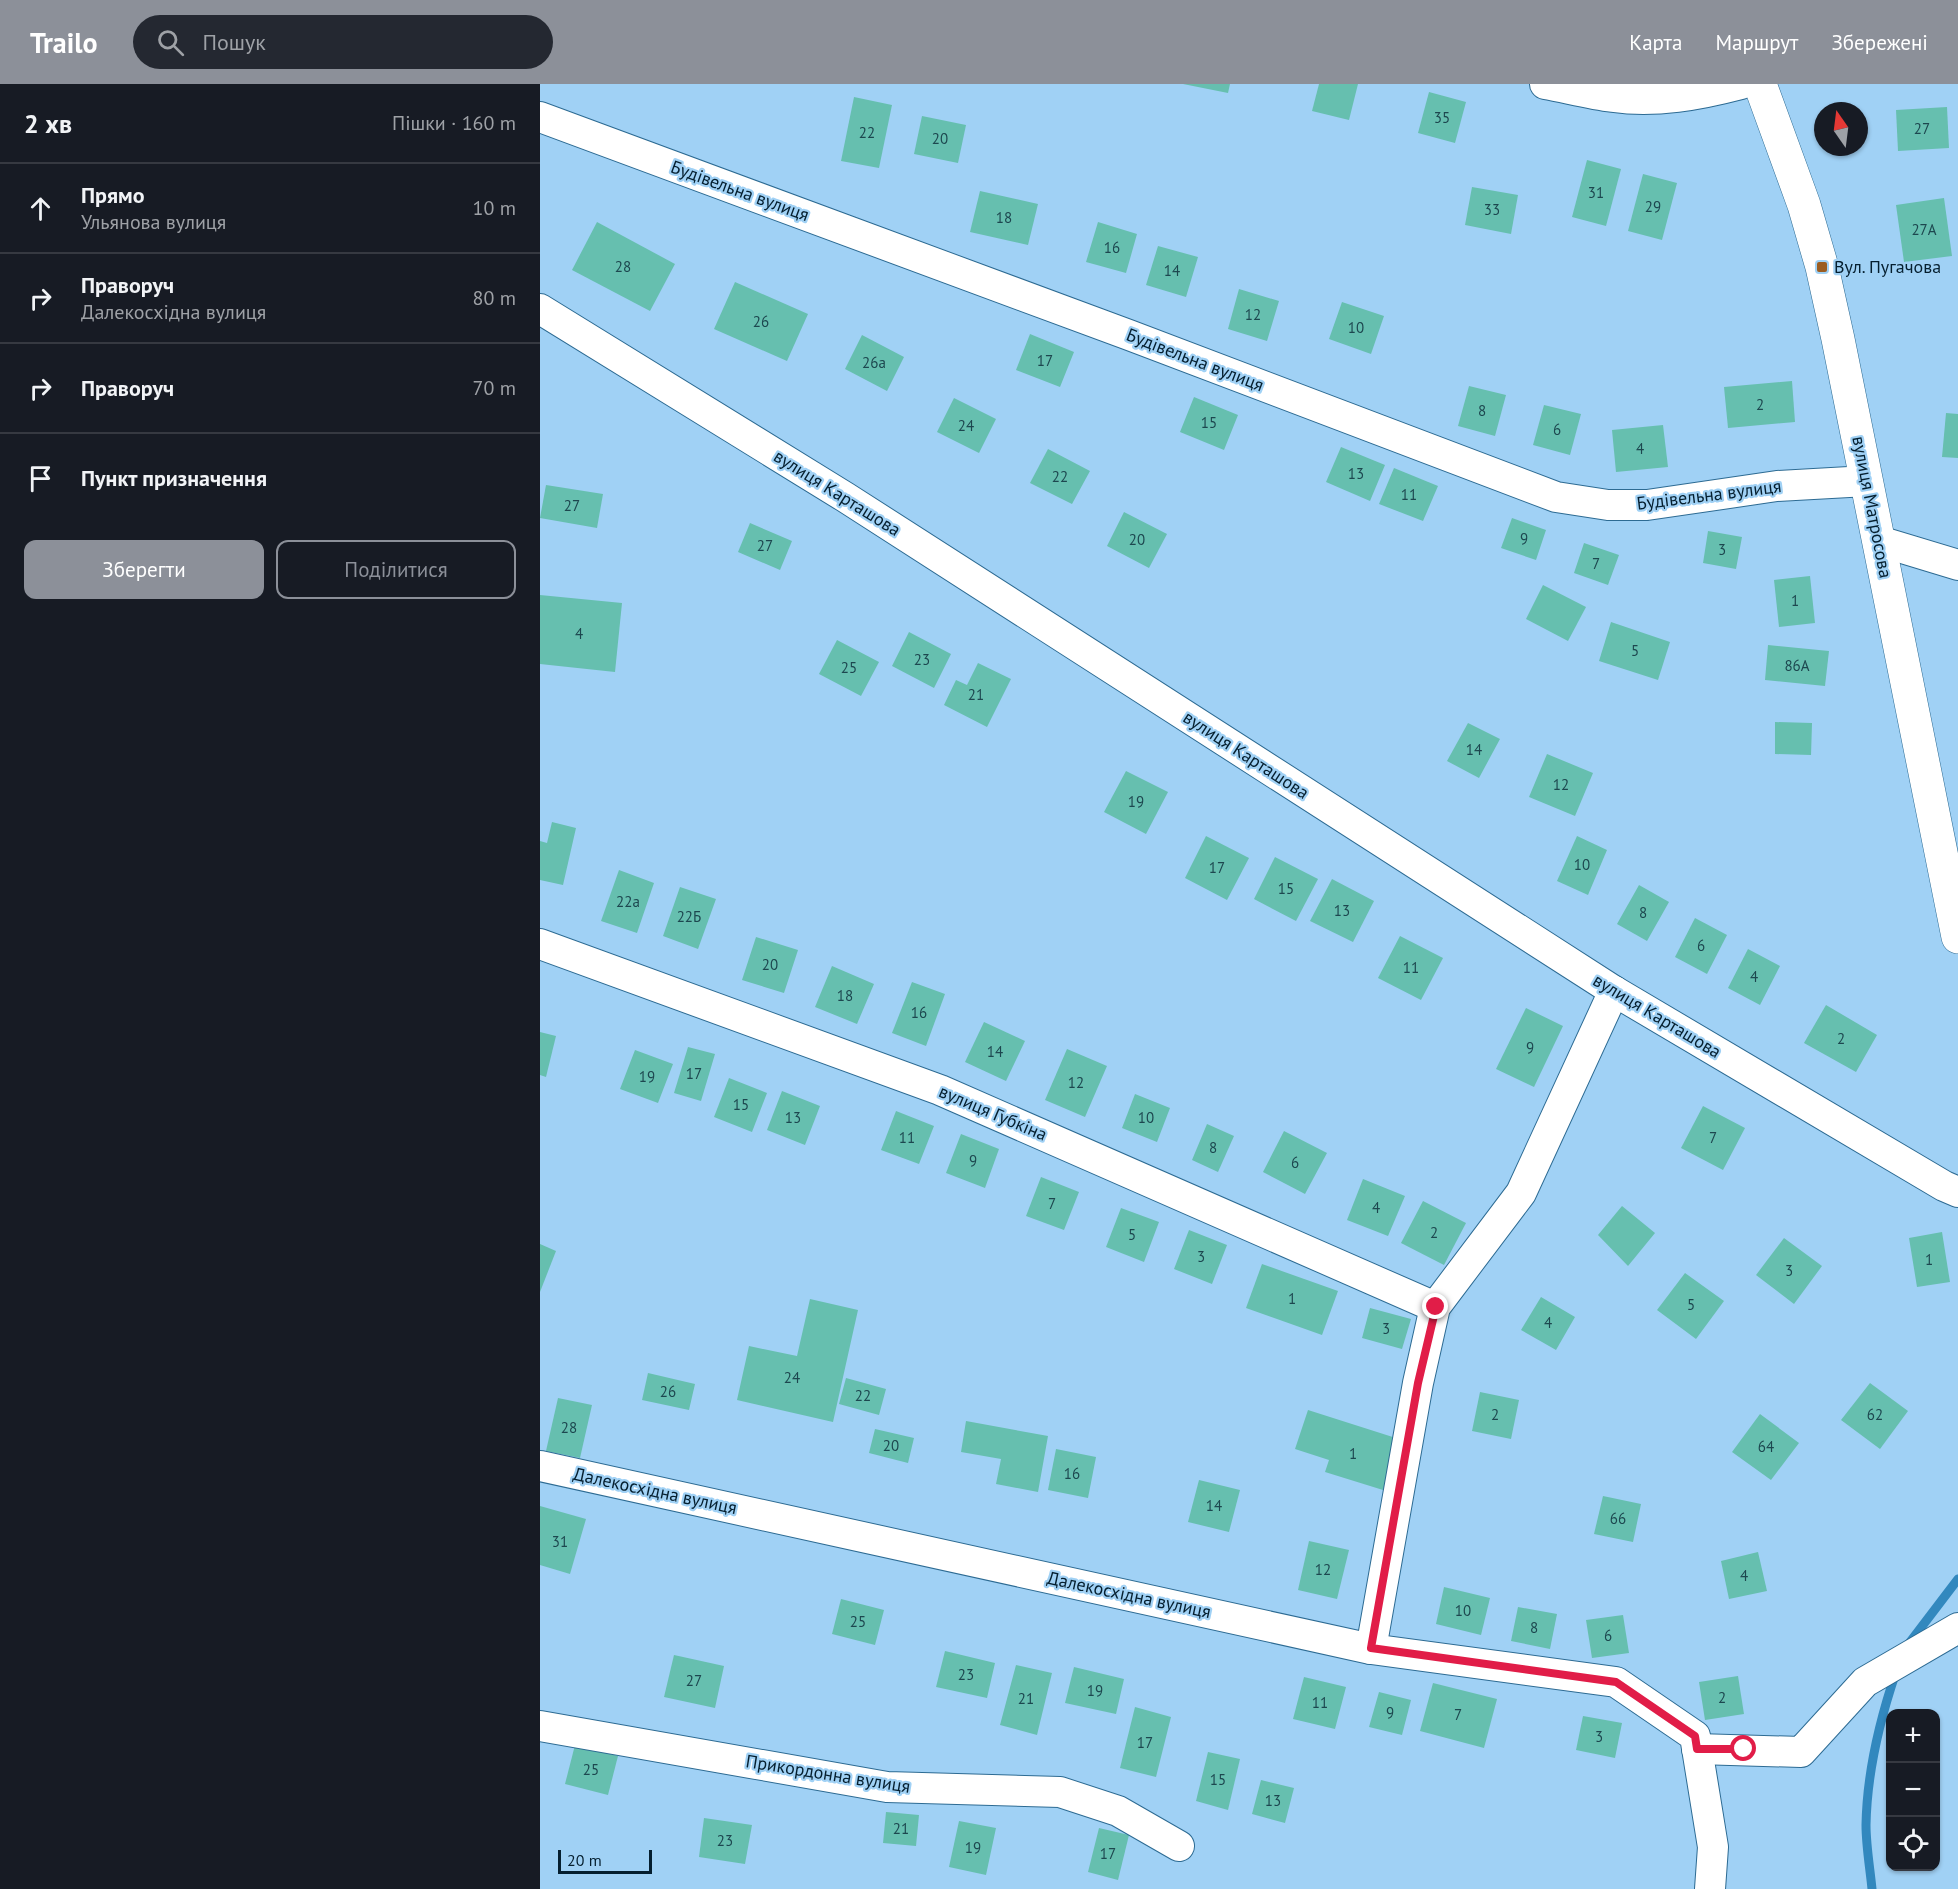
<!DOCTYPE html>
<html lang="uk">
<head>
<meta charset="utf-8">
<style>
  body { margin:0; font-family:"PT Sans",sans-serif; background:#242831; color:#f1f3f6 }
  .controls { position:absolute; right:18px; bottom:18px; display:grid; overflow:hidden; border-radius:12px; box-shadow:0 2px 4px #0004 }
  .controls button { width:54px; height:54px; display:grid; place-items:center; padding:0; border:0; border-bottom:2px solid #363941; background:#171b24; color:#f1f3f6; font:30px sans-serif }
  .compass { position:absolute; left:1274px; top:18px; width:54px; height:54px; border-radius:50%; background:#171b24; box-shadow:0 2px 4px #0004; rotate:346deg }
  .scale { position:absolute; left:18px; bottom:15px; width:94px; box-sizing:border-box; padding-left:6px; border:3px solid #051f2f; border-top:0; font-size:16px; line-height:21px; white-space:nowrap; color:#051f2f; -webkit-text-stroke:4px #a0d1f5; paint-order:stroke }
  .stop { position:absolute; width:18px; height:18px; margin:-14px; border:4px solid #e11d48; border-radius:50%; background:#fff }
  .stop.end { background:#e11d48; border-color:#fff; box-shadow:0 2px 6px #0008 }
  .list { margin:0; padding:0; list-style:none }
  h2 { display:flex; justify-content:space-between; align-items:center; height:78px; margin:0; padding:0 24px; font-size:26px }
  h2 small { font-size:20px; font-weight:400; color:#9ea1a6 }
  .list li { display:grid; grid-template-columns:39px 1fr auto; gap:18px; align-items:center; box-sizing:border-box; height:90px; padding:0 24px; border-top:2px solid #363941 }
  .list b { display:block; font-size:22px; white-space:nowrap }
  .list p { margin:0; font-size:20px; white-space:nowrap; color:#9ea1a6 }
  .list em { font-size:20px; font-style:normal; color:#9ea1a6 }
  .actions { display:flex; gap:12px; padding:18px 24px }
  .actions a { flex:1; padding:14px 0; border:2px solid #8c9099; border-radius:12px; text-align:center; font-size:21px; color:#8c9099 }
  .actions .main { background:#8c9099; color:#fff }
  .icon { flex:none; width:33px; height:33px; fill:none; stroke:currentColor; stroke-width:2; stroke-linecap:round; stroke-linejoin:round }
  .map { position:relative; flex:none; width:1418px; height:1805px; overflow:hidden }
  header { display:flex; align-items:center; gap:36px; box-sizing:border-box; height:84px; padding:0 30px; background:#8c9099; color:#fff }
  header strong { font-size:28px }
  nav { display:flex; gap:33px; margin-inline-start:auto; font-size:21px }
  .search { width:420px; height:54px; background:#242831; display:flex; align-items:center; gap:15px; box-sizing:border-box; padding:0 21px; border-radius:33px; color:#9ea1a6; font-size:22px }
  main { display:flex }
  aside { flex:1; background:#171b24 }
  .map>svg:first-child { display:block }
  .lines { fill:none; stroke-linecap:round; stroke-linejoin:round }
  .stream { stroke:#3288be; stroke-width:9 }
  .building { fill:#66bfaf }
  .minor-casing { stroke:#2d6b93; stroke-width:32 }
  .tertiary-casing { stroke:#2d6b93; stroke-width:34 }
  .minor { stroke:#fff; stroke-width:30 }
  .tertiary { stroke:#fff; stroke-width:33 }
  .route { stroke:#e11d48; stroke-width:8 }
  .poi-dot { fill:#9b5d22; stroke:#a0d1f5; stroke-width:2 }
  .labels { text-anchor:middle; stroke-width:4.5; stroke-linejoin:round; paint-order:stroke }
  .number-label { font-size:15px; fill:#1d474f }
  .street-label { font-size:18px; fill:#051f2f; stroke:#a0d1f5 }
  .poi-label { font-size:18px; fill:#051f2f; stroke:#a0d1f5; text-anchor:start }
</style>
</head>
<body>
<header>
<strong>Trailo</strong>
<div class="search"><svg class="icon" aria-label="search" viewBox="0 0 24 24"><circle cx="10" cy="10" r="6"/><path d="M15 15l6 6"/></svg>Пошук</div>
<nav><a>Карта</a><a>Маршрут</a><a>Збережені</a></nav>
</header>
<main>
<aside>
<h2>2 хв<small>Пішки · 160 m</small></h2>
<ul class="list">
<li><svg class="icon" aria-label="ahead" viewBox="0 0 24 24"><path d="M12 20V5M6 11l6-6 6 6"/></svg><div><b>Прямо</b><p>Ульянова вулиця</p></div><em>10 m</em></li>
<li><svg class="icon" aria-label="right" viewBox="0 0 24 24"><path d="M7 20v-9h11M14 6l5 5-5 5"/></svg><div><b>Праворуч</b><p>Далекосхідна вулиця</p></div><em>80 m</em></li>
<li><svg class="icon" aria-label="right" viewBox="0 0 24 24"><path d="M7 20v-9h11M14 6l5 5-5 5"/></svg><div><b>Праворуч</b></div><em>70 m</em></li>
<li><svg class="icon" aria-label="arrive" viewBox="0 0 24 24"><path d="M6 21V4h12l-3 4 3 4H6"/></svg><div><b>Пункт призначення</b></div></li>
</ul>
<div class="actions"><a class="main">Зберегти</a><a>Поділитися</a></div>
</aside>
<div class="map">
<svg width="1418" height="1805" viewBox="0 0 1418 1805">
  <rect width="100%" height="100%" fill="#a0d1f5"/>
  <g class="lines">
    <!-- stream -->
    <g class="stream">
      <path d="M1367,1562L1418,1495"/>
      <path d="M1332,1805C1330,1784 1326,1762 1326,1741C1327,1688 1339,1638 1356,1588"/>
    </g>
  </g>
  <!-- building -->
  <g class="building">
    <path d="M643,0H690L688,9Z"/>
    <path d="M779,0H818L809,36L772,27Z"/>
    <path d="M889,8L926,18L915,59L878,49Z"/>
    <path d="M314,13L352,21L339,84L301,77Z"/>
    <path d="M1407,23L1409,64L1358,67L1356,26Z"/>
    <path d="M382,32L426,41L418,79L374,70Z"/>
    <path d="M1047,76L1081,85L1066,142L1032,133Z"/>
    <path d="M1103,90L1137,99L1122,156L1088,147Z"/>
    <path d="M932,103L978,111L971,150L925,141Z"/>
    <path d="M440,107L498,120L488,161L430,148Z"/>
    <path d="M1404,114L1412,172L1364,178L1356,121Z"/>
    <path d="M57,138L135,180L110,227L32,186Z"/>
    <path d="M558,138L597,150L586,189L546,178Z"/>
    <path d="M618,162L658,173L646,213L606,201Z"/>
    <path d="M195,198L268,230L247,277L174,245Z"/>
    <path d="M699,205L739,217L727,257L688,245Z"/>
    <path d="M802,218L844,232L831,270L789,255Z"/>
    <path d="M490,250L534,268L520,303L476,286Z"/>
    <path d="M322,251L364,273L347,307L305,285Z"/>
    <path d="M1252,297L1255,338L1188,344L1184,303Z"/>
    <path d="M929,302L966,311L955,352L918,342Z"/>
    <path d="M654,313L698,331L684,366L640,348Z"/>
    <path d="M414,314L456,335L439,369L397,348Z"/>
    <path d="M1004,321L1041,330L1030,371L993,361Z"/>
    <path d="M1406,329L1418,330V374L1402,373Z"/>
    <path d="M1123,341L1128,383L1076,388L1072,346Z"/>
    <path d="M801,363L845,381L830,417L786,398Z"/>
    <path d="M508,365L550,387L532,420L490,399Z"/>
    <path d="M854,384L898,402L883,437L839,420Z"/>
    <path d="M6,401L63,410L57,444L0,434Z"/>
    <path d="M584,428L627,450L609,484L567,462Z"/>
    <path d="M972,434L1006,446L996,476L961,464Z"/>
    <path d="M210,439L252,457L240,486L198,468Z"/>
    <path d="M1168,447L1202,453L1196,485L1163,479Z"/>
    <path d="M1044,459L1079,471L1068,501L1034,489Z"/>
    <path d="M1270,492L1275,539L1239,543L1234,496Z"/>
    <path d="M1003,501L1046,523L1028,557L986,535Z"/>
    <path d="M0,511L82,519L75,588L0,580Z"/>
    <path d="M1071,538L1130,558L1118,596L1059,577Z"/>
    <path d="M369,548L411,570L394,604L352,582Z"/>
    <path d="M297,556L339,578L321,612L279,590Z"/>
    <path d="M1228,561L1289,567L1285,602L1225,596Z"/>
    <path d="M438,579L471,595L447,643L404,621L416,596L427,601Z"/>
    <path d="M1235,638L1272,639L1271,671L1235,670Z"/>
    <path d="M928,639L960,655L939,694L907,677Z"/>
    <path d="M1007,670L1053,689L1035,732L989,713Z"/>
    <path d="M586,687L628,708L606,750L564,728Z"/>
    <path d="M12,738L36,744L23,801L0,796V757L7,759Z"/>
    <path d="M666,752L709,774L687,816L645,794Z"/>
    <path d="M1037,752L1067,766L1048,811L1017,797Z"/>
    <path d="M735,773L778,795L756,837L714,815Z"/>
    <path d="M79,786L114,799L97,849L61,837Z"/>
    <path d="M792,795L834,817L813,858L770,837Z"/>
    <path d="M1099,801L1129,818L1107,857L1077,840Z"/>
    <path d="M140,803L176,815L158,865L123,852Z"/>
    <path d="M1155,834L1187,851L1167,890L1135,873Z"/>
    <path d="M860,852L903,874L881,916L838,894Z"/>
    <path d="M216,853L258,866L244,909L202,896Z"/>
    <path d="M1208,865L1240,882L1220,921L1188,904Z"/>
    <path d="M292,882L334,900L317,940L275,923Z"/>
    <path d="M372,898L405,910L386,962L352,949Z"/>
    <path d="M1286,921L1337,951L1316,988L1264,959Z"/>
    <path d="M986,924L1023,942L994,1003L956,985Z"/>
    <path d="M444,938L485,957L466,997L425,978Z"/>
    <path d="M0,948L16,952L6,993L0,991Z"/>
    <path d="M148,963L175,970L161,1017L134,1009Z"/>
    <path d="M527,965L567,982L545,1033L505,1016Z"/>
    <path d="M95,966L133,980L118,1019L80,1005Z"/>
    <path d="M189,994L227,1009L212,1048L174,1033Z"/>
    <path d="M242,1007L280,1022L265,1061L227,1046Z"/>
    <path d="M595,1010L630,1024L617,1058L582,1044Z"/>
    <path d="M1163,1022L1205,1044L1183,1086L1141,1064Z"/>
    <path d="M356,1027L394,1042L379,1080L341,1066Z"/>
    <path d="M667,1040L694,1052L678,1088L652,1076Z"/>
    <path d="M744,1047L787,1069L765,1110L723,1088Z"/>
    <path d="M421,1050L459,1065L445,1104L406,1089Z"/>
    <path d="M501,1093L539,1108L524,1146L486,1132Z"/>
    <path d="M823,1095L865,1112L848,1152L807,1136Z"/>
    <path d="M883,1117L926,1139L904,1181L861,1159Z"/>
    <path d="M1082,1122L1115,1149L1088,1182L1058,1151Z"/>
    <path d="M581,1124L619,1138L604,1178L566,1163Z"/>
    <path d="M649,1146L687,1161L672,1200L634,1185Z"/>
    <path d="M1402,1148L1410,1198L1377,1203L1369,1154Z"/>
    <path d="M1244,1154L1282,1182L1254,1220L1216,1191Z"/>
    <path d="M0,1160L16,1167L0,1208Z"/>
    <path d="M722,1180L798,1207L782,1251L706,1224Z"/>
    <path d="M1145,1189L1184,1217L1156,1255L1117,1226Z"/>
    <path d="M1001,1213L1035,1233L1016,1266L981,1246Z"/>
    <path d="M270,1215L318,1226L293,1338L197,1316L209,1262L257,1272Z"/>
    <path d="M830,1224L871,1235L862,1265L822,1254Z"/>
    <path d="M108,1289L155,1300L149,1326L102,1316Z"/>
    <path d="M306,1294L346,1305L339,1331L299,1320Z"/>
    <path d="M1330,1299L1368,1327L1340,1365L1301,1336Z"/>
    <path d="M940,1308L979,1316L971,1355L932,1347Z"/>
    <path d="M18,1314L52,1321L40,1374L6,1367Z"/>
    <path d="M768,1326L859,1355L843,1406L785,1388L789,1376L755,1365Z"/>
    <path d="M1220,1330L1259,1359L1231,1396L1192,1368Z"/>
    <path d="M426,1337L508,1352L498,1408L456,1400L461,1375L421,1368Z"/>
    <path d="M335,1345L374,1354L368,1379L329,1369Z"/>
    <path d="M516,1365L556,1373L548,1414L508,1406Z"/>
    <path d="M659,1396L700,1406L689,1448L648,1438Z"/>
    <path d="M1063,1412L1101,1420L1093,1458L1054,1450Z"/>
    <path d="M0,1422L46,1435L30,1490L0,1481Z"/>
    <path d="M769,1457L809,1466L797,1515L758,1506Z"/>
    <path d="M1218,1468L1227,1507L1189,1515L1181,1477Z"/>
    <path d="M904,1503L950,1514L941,1551L896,1540Z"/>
    <path d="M301,1515L344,1526L335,1561L292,1550Z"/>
    <path d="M978,1523L1017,1530L1010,1565L971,1557Z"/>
    <path d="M1083,1531L1089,1569L1052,1574L1046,1536Z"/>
    <path d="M405,1567L455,1579L447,1614L396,1603Z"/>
    <path d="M134,1571L184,1582L175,1624L124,1613Z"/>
    <path d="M476,1581L512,1589L497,1651L460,1641Z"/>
    <path d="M534,1583L584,1595L576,1630L525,1619Z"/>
    <path d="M1198,1592L1204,1630L1165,1636L1159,1598Z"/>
    <path d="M764,1593L806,1603L795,1645L753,1635Z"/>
    <path d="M893,1599L957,1615L944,1664L880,1647Z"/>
    <path d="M839,1608L871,1616L862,1651L829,1643Z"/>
    <path d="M595,1623L631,1633L616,1693L580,1684Z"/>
    <path d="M1043,1632L1082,1639L1075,1674L1036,1666Z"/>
    <path d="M35,1661L78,1672L68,1711L25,1700Z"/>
    <path d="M668,1668L700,1675L688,1726L656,1717Z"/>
    <path d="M721,1696L754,1704L745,1739L712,1730Z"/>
    <path d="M346,1728L379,1731L376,1762L343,1759Z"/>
    <path d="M164,1734L212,1741L205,1780L159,1773Z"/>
    <path d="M419,1737L456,1744L446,1791L409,1783Z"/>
    <path d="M559,1744L589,1751L578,1796L548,1788Z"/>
  </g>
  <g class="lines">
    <!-- minor casing -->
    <g class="minor-casing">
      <g id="minor">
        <path d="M1005,0C1027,4 1050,10 1073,13C1116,19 1159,11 1201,0"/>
        <path d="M0,33L589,251L1016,413L1068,421H1107L1237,402L1327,397"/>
        <path d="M0,225L305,413L1074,907L1404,1102L1418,1108"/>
        <path d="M1339,457L1418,481"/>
        <path d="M0,860L400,1006L895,1223"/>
        <path d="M0,1382L831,1565L1076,1598L1155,1652L1173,1763L1170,1805"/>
        <path d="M831,1565L878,1299L895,1223L981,1109L1074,907"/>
        <path d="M0,1642L347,1703L520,1708L578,1727L639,1762"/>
        <path d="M1157,1665L1261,1668L1325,1598L1418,1544"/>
      </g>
    </g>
    <!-- tertiary casing -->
    <g class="tertiary-casing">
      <path id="tertiary" d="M1220,0L1264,121L1282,183L1298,255L1418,853"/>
    </g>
    <!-- minor -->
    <use href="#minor" class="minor"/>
    <!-- tertiary -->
    <use href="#tertiary" class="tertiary"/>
  </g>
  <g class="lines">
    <!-- route -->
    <path class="route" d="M896,1223L878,1299L831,1564L1076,1598L1155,1652L1157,1665H1204"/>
  </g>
  <!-- markers -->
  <rect class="poi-dot" x="1276" y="177" width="12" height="12" rx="3"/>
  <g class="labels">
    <!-- number labels -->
    <g class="number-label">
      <text x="902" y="39">35</text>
      <text x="1382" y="50">27</text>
      <text x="327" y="54">22</text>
      <text x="400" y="60">20</text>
      <text x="1056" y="114">31</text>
      <text x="1113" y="128">29</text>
      <text x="952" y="131">33</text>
      <text x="464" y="139">18</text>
      <text x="1384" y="151">27А</text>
      <text x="572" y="169">16</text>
      <text x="83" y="188">28</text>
      <text x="632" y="192">14</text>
      <text x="713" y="236">12</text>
      <text x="221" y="243">26</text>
      <text x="816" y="249">10</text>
      <text x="505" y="282">17</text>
      <text x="334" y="284">26а</text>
      <text x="1220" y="326">2</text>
      <text x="942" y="332">8</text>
      <text x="669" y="344">15</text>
      <text x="426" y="347">24</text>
      <text x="1017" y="351">6</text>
      <text x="1100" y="370">4</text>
      <text x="816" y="395">13</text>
      <text x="520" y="398">22</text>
      <text x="869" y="416">11</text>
      <text x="32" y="427">27</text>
      <text x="984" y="460">9</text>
      <text x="597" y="461">20</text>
      <text x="225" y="467">27</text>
      <text x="1182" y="471">3</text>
      <text x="1056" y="485">7</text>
      <text x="1255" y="522">1</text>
      <text x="39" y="555">4</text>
      <text x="1095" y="572">5</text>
      <text x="382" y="581">23</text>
      <text x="1257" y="587">86А</text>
      <text x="309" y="589">25</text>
      <text x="436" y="616">21</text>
      <text x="934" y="671">14</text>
      <text x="1021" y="706">12</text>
      <text x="596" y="723">19</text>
      <text x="1042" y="786">10</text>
      <text x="677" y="789">17</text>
      <text x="746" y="810">15</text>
      <text x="88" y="823">22а</text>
      <text x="802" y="832">13</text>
      <text x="1103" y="834">8</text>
      <text x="149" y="838">22Б</text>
      <text x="1161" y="867">6</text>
      <text x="230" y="886">20</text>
      <text x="871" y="889">11</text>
      <text x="1214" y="898">4</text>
      <text x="305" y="917">18</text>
      <text x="379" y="934">16</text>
      <text x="1301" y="960">2</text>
      <text x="990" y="969">9</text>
      <text x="455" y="973">14</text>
      <text x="154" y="995">17</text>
      <text x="107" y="998">19</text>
      <text x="536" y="1004">12</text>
      <text x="201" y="1026">15</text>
      <text x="253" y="1039">13</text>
      <text x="606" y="1039">10</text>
      <text x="367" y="1059">11</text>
      <text x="1173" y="1059">7</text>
      <text x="673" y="1069">8</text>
      <text x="433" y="1082">9</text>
      <text x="755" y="1084">6</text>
      <text x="512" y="1125">7</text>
      <text x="836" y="1129">4</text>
      <text x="894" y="1154">2</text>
      <text x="592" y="1156">5</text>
      <text x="661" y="1178">3</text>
      <text x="1389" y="1181">1</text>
      <text x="1249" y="1192">3</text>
      <text x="752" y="1220">1</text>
      <text x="1151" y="1226">5</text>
      <text x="1008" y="1244">4</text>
      <text x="846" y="1250">3</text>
      <text x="252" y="1299">24</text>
      <text x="128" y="1313">26</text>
      <text x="323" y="1317">22</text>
      <text x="955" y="1336">2</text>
      <text x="1335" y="1336">62</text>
      <text x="29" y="1349">28</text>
      <text x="351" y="1367">20</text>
      <text x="1226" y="1368">64</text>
      <text x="813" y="1375">1</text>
      <text x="532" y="1395">16</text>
      <text x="674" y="1427">14</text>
      <text x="1078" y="1440">66</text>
      <text x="20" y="1463">31</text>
      <text x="783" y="1491">12</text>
      <text x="1204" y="1497">4</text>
      <text x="923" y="1532">10</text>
      <text x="318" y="1543">25</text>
      <text x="994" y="1549">8</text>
      <text x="1068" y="1557">6</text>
      <text x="426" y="1596">23</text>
      <text x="154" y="1602">27</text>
      <text x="555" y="1612">19</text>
      <text x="1182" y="1619">2</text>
      <text x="486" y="1620">21</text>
      <text x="780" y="1624">11</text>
      <text x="850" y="1634">9</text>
      <text x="918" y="1636">7</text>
      <text x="1059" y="1658">3</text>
      <text x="605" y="1664">17</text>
      <text x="51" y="1691">25</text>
      <text x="678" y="1701">15</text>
      <text x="733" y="1722">13</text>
      <text x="361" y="1750">21</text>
      <text x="185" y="1762">23</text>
      <text x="433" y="1769">19</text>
      <text x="568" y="1775">17</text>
    </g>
    <!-- street labels -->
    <g class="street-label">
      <text transform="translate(200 107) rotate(20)" y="6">Будівельна вулиця</text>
      <text transform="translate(655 276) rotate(21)" y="6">Будівельна вулиця</text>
      <text transform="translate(297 409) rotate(32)" y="6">вулиця Карташова</text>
      <text transform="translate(1169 411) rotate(-7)" y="6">Будівельна вулиця</text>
      <text transform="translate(1332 423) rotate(79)" y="6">вулиця Матросова</text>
      <text transform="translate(706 671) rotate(33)" y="6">вулиця Карташова</text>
      <text transform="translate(1117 932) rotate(31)" y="6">вулиця Карташова</text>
      <text transform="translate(453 1029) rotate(23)" y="6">вулиця Губкіна</text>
      <text transform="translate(115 1407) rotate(12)" y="6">Далекосхідна вулиця</text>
      <text transform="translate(589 1511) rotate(12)" y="6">Далекосхідна вулиця</text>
      <text transform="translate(288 1690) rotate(9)" y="6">Прикордонна вулиця</text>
    </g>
    <!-- poi labels -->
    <g class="poi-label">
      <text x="1294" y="189">Вул. Пугачова</text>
    </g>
  </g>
</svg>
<div class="controls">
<button>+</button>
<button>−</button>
<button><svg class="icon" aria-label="locate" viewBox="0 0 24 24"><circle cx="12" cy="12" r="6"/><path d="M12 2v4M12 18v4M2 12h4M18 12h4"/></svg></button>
</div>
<svg class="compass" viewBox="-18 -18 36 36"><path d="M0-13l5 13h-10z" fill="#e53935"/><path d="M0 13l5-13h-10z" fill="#9ea1a6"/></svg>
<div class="scale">20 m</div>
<div class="stop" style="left:1204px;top:1665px"></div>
<div class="stop end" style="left:896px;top:1223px"></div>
</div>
</main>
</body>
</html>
